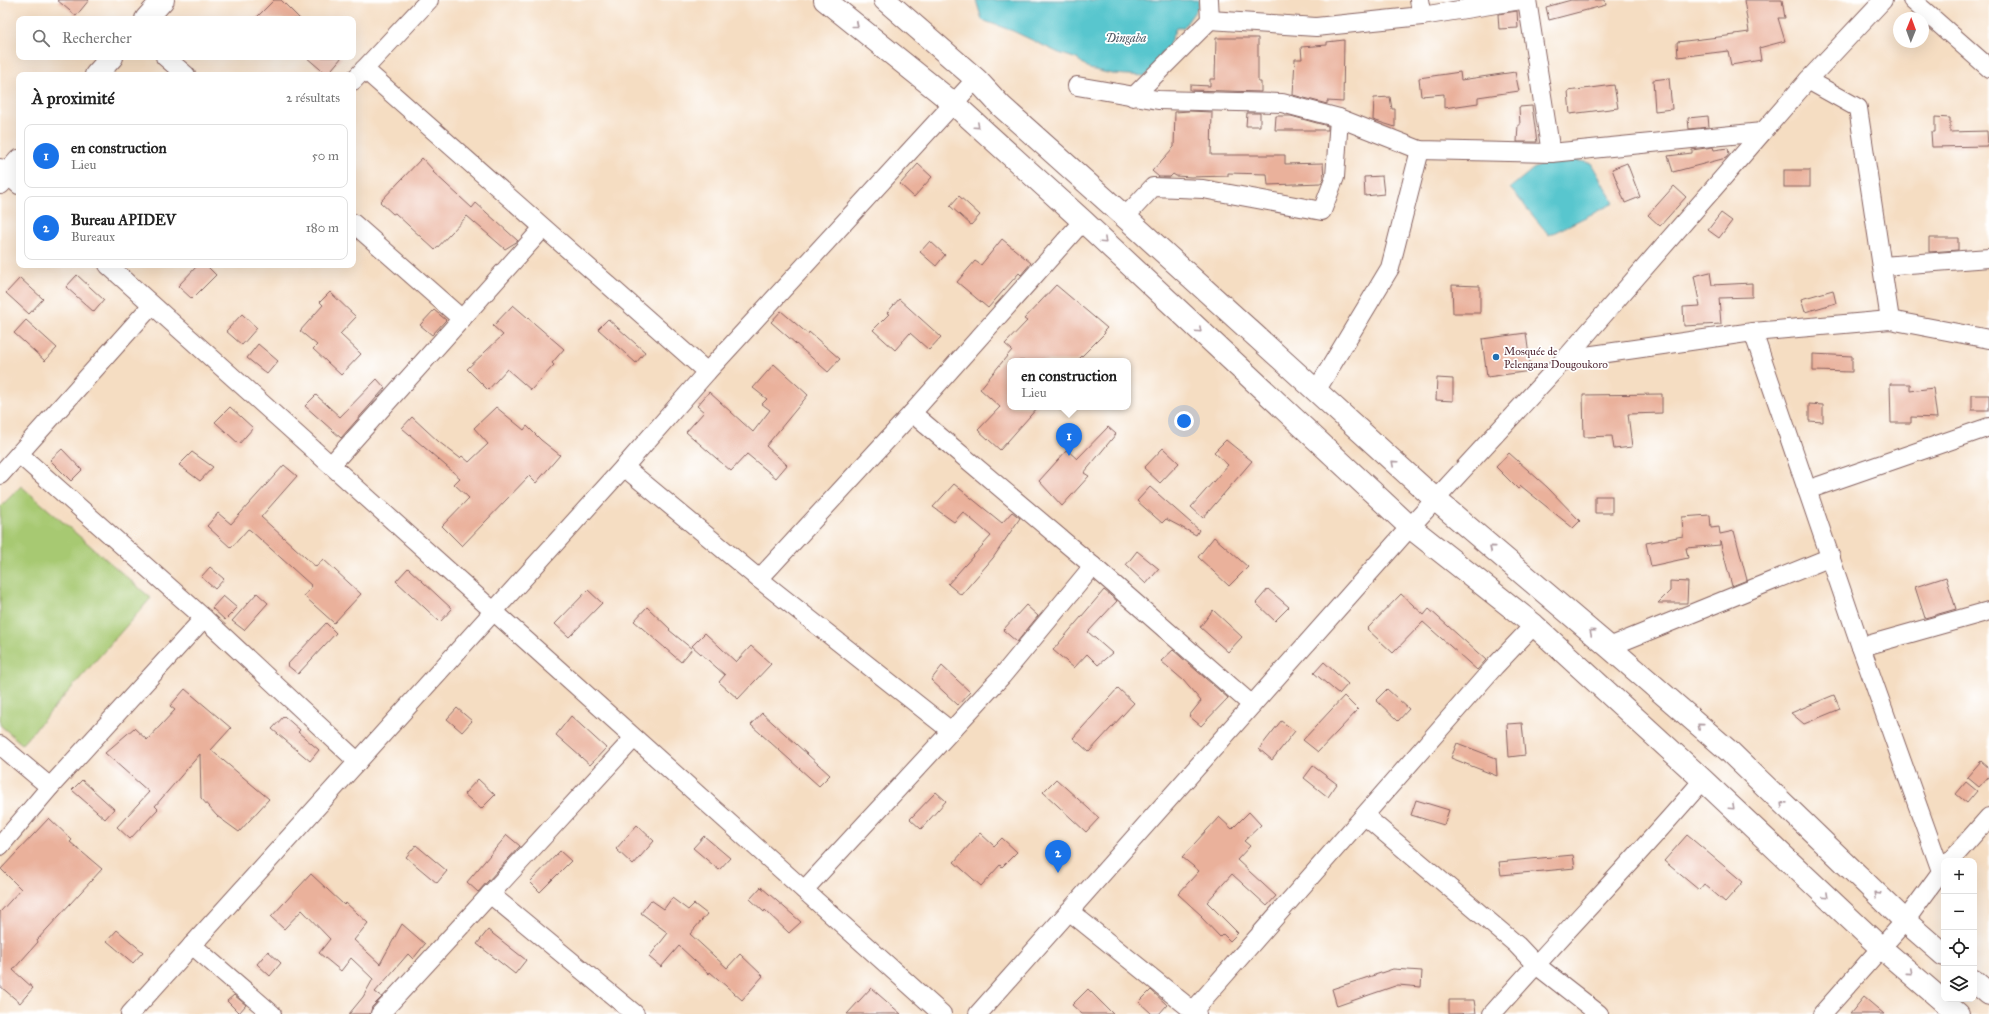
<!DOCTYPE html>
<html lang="fr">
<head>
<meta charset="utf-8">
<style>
  body { margin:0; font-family:"IM FELL Great Primer",serif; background:#f2f2f2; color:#222 }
  .controls { position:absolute; right:12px; bottom:12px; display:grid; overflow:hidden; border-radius:8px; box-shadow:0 4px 16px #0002 }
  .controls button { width:36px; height:36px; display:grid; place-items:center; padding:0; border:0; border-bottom:1px solid #e0e0e0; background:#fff; color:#222; font:20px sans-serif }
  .compass { position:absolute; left:1893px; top:12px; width:36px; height:36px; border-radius:50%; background:#fff; box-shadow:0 4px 16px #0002; rotate:1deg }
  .you { position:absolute; left:1184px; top:421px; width:14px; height:14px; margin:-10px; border:3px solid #fff; border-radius:50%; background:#1a73e8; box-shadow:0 0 0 6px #1a73e833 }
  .badge { display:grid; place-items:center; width:26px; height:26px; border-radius:50%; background:#1a73e8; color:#fff; font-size:13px; font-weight:700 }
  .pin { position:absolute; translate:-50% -33px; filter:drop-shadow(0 1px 2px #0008) }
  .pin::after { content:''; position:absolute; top:21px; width:14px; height:12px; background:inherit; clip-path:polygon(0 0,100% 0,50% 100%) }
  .popup { position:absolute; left:1007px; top:358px; width:124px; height:52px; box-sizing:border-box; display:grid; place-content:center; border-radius:8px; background:#fff; filter:drop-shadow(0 1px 3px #0005); font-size:13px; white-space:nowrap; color:#767676 }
  .popup b { font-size:15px; color:#222 }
  .popup::after { content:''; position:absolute; left:50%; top:100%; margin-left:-8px; border:8px solid transparent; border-top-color:#fff }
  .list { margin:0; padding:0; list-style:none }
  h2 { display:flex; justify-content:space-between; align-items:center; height:52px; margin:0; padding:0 16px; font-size:17px }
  h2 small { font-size:13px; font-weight:400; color:#767676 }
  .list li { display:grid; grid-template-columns:26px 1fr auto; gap:12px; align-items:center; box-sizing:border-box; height:64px; margin:0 8px 8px; padding:0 8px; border:1px solid #e0e0e0; border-radius:8px }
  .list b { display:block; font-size:15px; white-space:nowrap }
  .list p { margin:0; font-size:13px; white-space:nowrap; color:#767676 }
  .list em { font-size:13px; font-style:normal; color:#767676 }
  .icon { flex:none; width:22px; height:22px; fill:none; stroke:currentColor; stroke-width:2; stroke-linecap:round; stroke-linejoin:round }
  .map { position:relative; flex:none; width:1989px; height:1014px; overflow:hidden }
  .search { position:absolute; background:#fff; box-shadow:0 4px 16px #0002; left:16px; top:16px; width:340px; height:44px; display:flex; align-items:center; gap:10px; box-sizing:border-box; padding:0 14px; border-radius:8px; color:#767676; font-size:15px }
  .panel { position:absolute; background:#fff; box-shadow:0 4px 16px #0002; left:16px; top:72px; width:340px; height:196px; border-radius:8px }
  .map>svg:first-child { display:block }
  .green { fill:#a7c972; stroke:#78744e }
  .water { fill:#59c6ce; stroke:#52727c }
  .building { fill:#eab19b }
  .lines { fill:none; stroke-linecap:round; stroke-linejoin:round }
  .street-casing { stroke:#866260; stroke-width:20 }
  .secondary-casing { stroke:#866260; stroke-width:24 }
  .highway-casing { stroke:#866260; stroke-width:24 }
  .street { stroke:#fff; stroke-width:18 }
  .secondary { stroke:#fff; stroke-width:22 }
  .highway { stroke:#fff; stroke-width:22 }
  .oneway { stroke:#ae9aa0 }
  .poi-dot { fill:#1f6fb2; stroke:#fff; stroke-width:1.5 }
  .labels { text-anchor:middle; stroke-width:3.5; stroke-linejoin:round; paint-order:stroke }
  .poi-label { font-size:11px; fill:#4a1f2b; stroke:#fff; text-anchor:start }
  .water-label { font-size:12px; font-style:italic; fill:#4f5964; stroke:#fff }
</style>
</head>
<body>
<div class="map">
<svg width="1989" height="1014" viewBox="0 0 1989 1014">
  <rect width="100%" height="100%" fill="#fff"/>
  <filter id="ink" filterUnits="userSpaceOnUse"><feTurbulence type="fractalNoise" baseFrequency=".025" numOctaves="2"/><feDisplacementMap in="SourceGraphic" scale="8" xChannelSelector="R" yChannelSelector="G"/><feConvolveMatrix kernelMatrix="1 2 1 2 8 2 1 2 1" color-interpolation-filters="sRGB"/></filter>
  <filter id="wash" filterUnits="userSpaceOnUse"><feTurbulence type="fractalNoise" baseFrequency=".012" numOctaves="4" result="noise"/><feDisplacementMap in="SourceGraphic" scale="16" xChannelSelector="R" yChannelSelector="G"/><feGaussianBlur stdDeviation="0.9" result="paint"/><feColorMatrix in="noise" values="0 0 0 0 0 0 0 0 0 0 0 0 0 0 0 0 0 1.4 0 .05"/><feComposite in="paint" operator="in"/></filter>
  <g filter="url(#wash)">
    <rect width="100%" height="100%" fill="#f5ddc2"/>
    <!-- green -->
    <path class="green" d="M21,486L151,598L22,744L0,725V507Z"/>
    <!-- water -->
    <g class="water">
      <path d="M976,0H1199L1198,7L1183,28H1176L1167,49L1161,53L1160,63L1145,76L1112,74L1090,69L1077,59L1059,53L1013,31L982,20Z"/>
      <path d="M1558,157L1591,163L1614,203L1549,235L1510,188L1533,169Z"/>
    </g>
    <g id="blocks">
      <!-- building -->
      <g class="building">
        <path d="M57,0H89L76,16Z"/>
        <path d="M274,0H281L300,19H255Z"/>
        <path d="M1571,0H1605L1606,5L1549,20L1546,7Z"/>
        <path d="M1744,0H1782L1785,18H1778L1785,41L1759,48L1761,60L1731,65L1728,51L1678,57L1677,42L1735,35V34L1749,32Z"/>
        <path d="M1517,11L1518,28L1499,29L1498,14Z"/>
        <path d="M1216,38H1258V82H1261V92L1190,90V85L1210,86V79H1215Z"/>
        <path d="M1344,40L1343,102L1327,101V104L1293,95L1295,59H1302L1301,47L1327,45V42Z"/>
        <path d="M306,57H342L327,75Z"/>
        <path d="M1460,72L1461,80L1515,72L1519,91L1478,97V103L1444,108V94L1421,96L1419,78Z"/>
        <path d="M1669,78L1672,109L1655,111L1653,80Z"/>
        <path d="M1614,85L1618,108L1570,114L1568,91Z"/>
        <path d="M1390,97L1392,109H1395V127L1373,120L1374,98Z"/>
        <path d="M1532,106L1537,142H1517L1518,125H1520L1519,107Z"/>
        <path d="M1189,111L1212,112L1211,155H1285V164L1323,163L1324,178L1321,183L1268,185L1267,174L1228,173V176L1191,177L1176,176L1173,174L1170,177H1159L1152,171L1174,147L1175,112Z"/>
        <path d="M1247,113H1260V126H1246Z"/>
        <path d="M1276,116H1291L1328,126V130H1275Z"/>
        <path d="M1708,116L1709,127L1689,129L1688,118Z"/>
        <path d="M1935,117L1950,118V132L1987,131L1988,146L1932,147L1931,132H1935Z"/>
        <path d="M1713,147L1714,150L1728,148L1729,154L1726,158L1673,172L1668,156L1692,153V150Z"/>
        <path d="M422,158L434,171L433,172L472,208L476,203L518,241L505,249L467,216L435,250L395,213L393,214L380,202Z"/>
        <path d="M1627,163L1640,197L1625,203L1612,169Z"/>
        <path d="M918,164L932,177L914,197L900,184Z"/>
        <rect x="1784" y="170" width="26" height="17"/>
        <path d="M1382,176L1384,194L1365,196L1364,177Z"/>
        <path d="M1674,186L1686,197L1660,226L1648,215Z"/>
        <path d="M959,196L980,215L971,225L950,206Z"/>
        <path d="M1721,213L1732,221L1719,238L1708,230Z"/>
        <path d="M1929,238H1958V250L1929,252Z"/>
        <path d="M1002,239L1031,263L1021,275L1019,273L988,308L957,282L975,261L981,265Z"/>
        <path d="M930,241L945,255L936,266L920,252Z"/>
        <path d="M198,265H206L216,275L192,299L178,286Z"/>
        <path d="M1710,272L1712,285L1752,283V297L1719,298L1721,324L1684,326L1683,307L1700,306L1694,276Z"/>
        <path d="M77,275L104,300L94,312L66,287Z"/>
        <path d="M20,278L43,299L29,314L6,293Z"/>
        <path d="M1056,285L1107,328L1104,331L1105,333L1077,361H1010V407H1038L1000,450L978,430L1000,407L980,389L1012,350L1005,344L1027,321L1024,319Z"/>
        <path d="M1452,285L1480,286V313H1453Z"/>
        <path d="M1833,290L1836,303L1805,312L1801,299Z"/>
        <path d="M330,292L356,317L340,334L361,354L341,375L313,349L317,345L300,331L323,305L320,302Z"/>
        <path d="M899,299L941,337L929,350L910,333L895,350L873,330L889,314L887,313Z"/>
        <path d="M513,305L564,349L552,363L554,365L531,390L507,369L488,390L467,369L503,335L493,326Z"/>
        <path d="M434,310L446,320L432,335L420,325Z"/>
        <path d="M781,311L808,334L809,332L840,359L828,372L771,322Z"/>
        <path d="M242,314L257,328L242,345L226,331Z"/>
        <path d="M608,319L645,352L636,363L598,329Z"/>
        <path d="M26,320L57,348L45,361L14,333Z"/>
        <path d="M1526,333L1531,371L1487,377L1482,339Z"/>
        <path d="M258,344L278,361L267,374L247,358Z"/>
        <path d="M1813,354L1852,356V372L1813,371Z"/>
        <path d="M774,364L808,395L766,446L787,465L776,478L747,454L731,471L686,432L704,412L697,406L709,392L753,432L770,410L762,404L767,399L753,388Z"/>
        <path d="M1437,378L1453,379V401L1436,400Z"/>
        <path d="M377,379L385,388L341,438L305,406L316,395L340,417Z"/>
        <path d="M1890,384H1910V391L1933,388L1937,418L1911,417V423H1891Z"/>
        <path d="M1662,394V413L1628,414L1632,447L1614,449L1612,436L1584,437L1583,395Z"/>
        <rect x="1972" y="395" width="17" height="15"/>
        <path d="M1809,404L1823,405V422L1809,421Z"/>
        <path d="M230,407L253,428L239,444L215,422Z"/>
        <path d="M496,407L524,430L527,426L541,440L560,455L536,483L529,476L462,546L442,526L469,498L454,484L460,478L402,428L412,417L439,442L460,458L462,456L469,462L488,444L474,428Z"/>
        <path d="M1108,427L1116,434L1084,473L1089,476L1062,506L1039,481L1067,450L1077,459Z"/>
        <path d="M1226,440L1252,461L1203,518L1191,507L1228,465L1214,452Z"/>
        <path d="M1163,448L1179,463L1160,483L1144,468Z"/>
        <path d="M62,449L82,470L71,481L50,460Z"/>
        <path d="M192,452L213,467L200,481L179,465Z"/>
        <path d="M1509,453L1547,487L1580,521L1573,528L1521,486L1518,489L1496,467Z"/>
        <path d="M284,465L297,476L261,517L316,567L323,559L361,594L334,623L304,596L312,586L250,530L248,529L231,548L207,526L218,513L231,524Z"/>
        <path d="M954,484L1002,523L1012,512L1020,518L993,558L961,595L948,584L991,536L963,512L954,522L933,507Z"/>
        <path d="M1150,487L1199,530L1196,535L1166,519L1162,523L1137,501Z"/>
        <rect x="1595" y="496" width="17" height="17"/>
        <path d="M1710,515L1711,528L1719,527L1720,534L1734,531L1747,580L1732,586L1720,541V545L1686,548L1688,558L1651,566L1646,543L1683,536L1682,517Z"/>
        <path d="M1214,537L1248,567L1229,586L1198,557Z"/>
        <path d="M1137,551L1159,569L1146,584L1126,565Z"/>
        <path d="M210,567L224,579L215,589L201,577Z"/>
        <path d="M408,568L452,609L440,622L396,581Z"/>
        <path d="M1946,577L1956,609L1925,618L1915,587Z"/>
        <path d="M1670,581L1688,582L1687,603H1658L1670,591Z"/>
        <path d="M1268,589L1289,607L1275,621L1256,603Z"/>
        <path d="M588,590L602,603L569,637L555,624Z"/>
        <path d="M1104,590L1117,601L1088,632L1112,653L1098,665L1087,654L1074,668L1053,650Z"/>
        <path d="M257,593L268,603L244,630L232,621Z"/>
        <path d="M1401,594L1424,615L1429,609L1486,660L1477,670L1423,622L1393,653L1367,629Z"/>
        <path d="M223,596L237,608L225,620L212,608Z"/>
        <path d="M1026,605L1038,616L1017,642L1003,630Z"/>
        <path d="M647,607L670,629L669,630L692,649L681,662L634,621Z"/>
        <path d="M1213,610L1242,637L1228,652L1200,627Z"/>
        <path d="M326,623L336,633L298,674L287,665Z"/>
        <path d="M705,633L736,662L751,646L771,664L738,699L719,682L725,675L692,646Z"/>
        <path d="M1173,650L1228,698L1201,726L1189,716L1201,701L1183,680L1161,661Z"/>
        <path d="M1324,662L1348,684L1339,694L1314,673Z"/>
        <path d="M942,666L970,692L958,705L931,680Z"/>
        <path d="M1118,688L1134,703L1089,752L1073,738Z"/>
        <path d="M185,689L231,728L211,750L269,799L239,832L217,816L201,798L200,754L155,806L158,809L130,839L117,827L149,792L105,753L134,728L147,740L175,710L170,706Z"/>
        <path d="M1387,689L1409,709L1398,721L1376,700Z"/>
        <path d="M1834,695L1840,709L1804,724L1791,713Z"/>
        <path d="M1344,696L1358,710L1318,752L1303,740Z"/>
        <path d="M457,708L472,721L462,732L447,719Z"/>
        <path d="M762,713L830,775L819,786L751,725Z"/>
        <path d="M284,716L300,730L298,732L319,750L310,761L272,729Z"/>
        <path d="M571,716L606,748L590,765L556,735Z"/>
        <path d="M1281,721L1295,731L1272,760L1259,749Z"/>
        <path d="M1522,723L1525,755L1509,757L1507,724Z"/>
        <path d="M1457,743L1496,758L1497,776L1451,758Z"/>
        <path d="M1981,761L1989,768V776L1979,787L1967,777Z"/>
        <path d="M1313,766L1337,784L1328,797L1304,778Z"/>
        <path d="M478,779L495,795L481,809L464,794Z"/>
        <path d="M1056,779L1099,818L1086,832L1043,792Z"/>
        <path d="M82,780L114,809L105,819L72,790Z"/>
        <path d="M1966,782L1977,791L1967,803L1956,794Z"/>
        <path d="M936,792L946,801L921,829L910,819Z"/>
        <path d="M1416,800L1449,810L1444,825L1411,815Z"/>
        <path d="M1249,812L1261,825L1244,841L1250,846L1237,860L1276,896L1267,906L1232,874L1207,902L1238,933L1230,941L1223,934L1220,937L1201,917L1202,916L1178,894L1199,871L1182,857L1219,817L1232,829Z"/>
        <path d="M49,818L72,840L70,842L102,869L37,940L38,942L13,970L33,988L20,1003L0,986V912L21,889L1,869Z"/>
        <path d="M637,825L654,841L633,865L616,849Z"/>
        <path d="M980,833L994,846L1002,838L1017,852L1002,867L1000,865L981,886L954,862Z"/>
        <path d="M507,835L520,846L478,892L467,882Z"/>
        <path d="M1687,835L1743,882L1725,902L1704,884L1699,890L1664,861Z"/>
        <path d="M704,836L730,858L719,870L693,848Z"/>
        <path d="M416,845L447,871L437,883L406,857Z"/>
        <path d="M560,851L571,861L540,892L530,882Z"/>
        <path d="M1573,855L1575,868L1501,875L1499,862Z"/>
        <path d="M311,874L344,905L346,903L368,923L354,940L380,964L402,924L425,944L413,959L408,954L375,992L382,997L372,1007L370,1014H349L363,997L373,979L351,958L341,971L319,953L330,939L302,910L284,929L271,917Z"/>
        <path d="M761,887L801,922L789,933L765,910L764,912L750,899Z"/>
        <path d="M672,898L688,910L694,904L707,914L690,934L727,968L740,954L763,976L742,1000L710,972L709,974L679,946L661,967L649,957L668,933L641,913L651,900L664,909Z"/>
        <path d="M117,930L143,952L133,963L107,941Z"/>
        <path d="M488,930L526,960L515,974L477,944Z"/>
        <path d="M268,951L281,963L270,976L257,964Z"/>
        <path d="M1393,969L1422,971L1421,987L1398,985L1337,1006L1332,989Z"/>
        <path d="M871,988L901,1014H847Z"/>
        <path d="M1088,989L1113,1014H1082L1072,1005Z"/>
        <path d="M1151,990L1167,1005L1159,1014H1152L1139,1002Z"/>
        <path d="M234,995L246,1005L239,1013L227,1001Z"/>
        <path d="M1864,997L1884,1014H1850Z"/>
        <path d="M1449,1000H1474L1476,1013L1449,1014Z"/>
      </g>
    </g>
  </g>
  <g filter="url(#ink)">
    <use href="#blocks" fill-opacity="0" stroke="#866260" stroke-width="1"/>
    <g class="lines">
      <!-- street casing -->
      <g class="street-casing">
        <g id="street">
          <path d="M1419,0L1422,16"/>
          <path d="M1527,0L1551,153"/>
          <path d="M1912,0L1989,68"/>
          <path d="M1210,20L1316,27L1422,16L1521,0"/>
          <path d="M165,57L186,75"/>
          <path d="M364,69L707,372"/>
          <path d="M1808,80L1858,108L1890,320"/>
          <path d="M353,81L429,0"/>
          <path d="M1077,86L1158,100L1282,103L1339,118L1420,150L1551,153L1762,132"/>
          <path d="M1133,97L1210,20L1209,0"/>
          <path d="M0,168L19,185"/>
          <path d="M1125,217L1153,187L1203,189L1322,211L1335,177L1339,118"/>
          <path d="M353,223L462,319"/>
          <path d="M108,265L942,1014"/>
          <path d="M1882,266L1989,258"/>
          <path d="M1753,332L1861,647L1941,871"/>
          <path d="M1565,359L1753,332L1890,320L1989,339"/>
          <path d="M1316,391L1390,268L1420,150"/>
          <path d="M912,413L1093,566L1252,705"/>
          <path d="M19,454L204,618L358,762"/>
          <path d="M331,465L543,228"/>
          <path d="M624,467L759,579L951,731"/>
          <path d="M0,475L152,305"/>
          <path d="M1807,490L1989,427"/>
          <path d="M759,579L912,413L1083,221"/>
          <path d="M1609,647L1831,557"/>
          <path d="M1861,647L1989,611"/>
          <path d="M0,745L50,787"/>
          <path d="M1365,816L1517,945L1535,964L1599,1014"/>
          <path d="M0,846L50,787L204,618"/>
          <path d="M1950,861L1989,817"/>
          <path d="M804,890L1002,676L1093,566"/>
          <path d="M490,894L635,1014"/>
          <path d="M1069,911L1197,1014"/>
          <path d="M192,945L272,1014"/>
          <path d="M1193,1011L1495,666L1534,625"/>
          <path d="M130,1014L624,467L707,372L976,79"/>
          <path d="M380,1014L634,738"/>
          <path d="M978,1014L1410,527L1565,359L1808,80L1883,0"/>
          <path d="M1492,1014C1561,935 1635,860 1703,780"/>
          <path d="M1822,1014L1905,921L1944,868"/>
        </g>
      </g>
      <!-- secondary casing -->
      <g class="secondary-casing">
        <g id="secondary">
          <path d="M146,19L163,0"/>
          <path d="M96,75L112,57"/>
          <path d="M0,183L19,161"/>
        </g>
      </g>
      <!-- highway casing -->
      <g class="highway-casing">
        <g id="highway">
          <path d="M825,0L953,103L1083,221L1410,527L1534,625L1703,780L1880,947L1958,1014"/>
          <path d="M885,0L976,79L1001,106L1125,217L1436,500L1609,647L1730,752L1905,921L1944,955"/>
          <path d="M1974,981L1989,994"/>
        </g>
      </g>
      <!-- street -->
      <use href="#street" class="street"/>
      <!-- secondary -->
      <use href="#secondary" class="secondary"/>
      <!-- highway -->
      <use href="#highway" class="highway"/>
    </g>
    <!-- one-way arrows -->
    <defs><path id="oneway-chevron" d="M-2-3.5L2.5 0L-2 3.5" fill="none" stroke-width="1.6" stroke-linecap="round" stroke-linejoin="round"/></defs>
    <g class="oneway">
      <use href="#oneway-chevron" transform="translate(856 25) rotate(39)"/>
      <use href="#oneway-chevron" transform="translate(977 126) rotate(42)"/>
      <use href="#oneway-chevron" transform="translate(1104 241) rotate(43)"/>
      <use href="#oneway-chevron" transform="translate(1199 330) rotate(43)"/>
      <use href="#oneway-chevron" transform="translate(1394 463) rotate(-138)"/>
      <use href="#oneway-chevron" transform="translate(1492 548) rotate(-140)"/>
      <use href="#oneway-chevron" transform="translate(1592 632) rotate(-140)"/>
      <use href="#oneway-chevron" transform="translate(1700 726) rotate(-139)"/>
      <use href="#oneway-chevron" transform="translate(1783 804) rotate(-136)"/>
      <use href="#oneway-chevron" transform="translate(1732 807) rotate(43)"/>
      <use href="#oneway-chevron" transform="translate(1877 894) rotate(-136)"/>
      <use href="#oneway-chevron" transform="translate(1826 896) rotate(43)"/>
      <use href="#oneway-chevron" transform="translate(1910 972) rotate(41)"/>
    </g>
  </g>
  <!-- markers -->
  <circle class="poi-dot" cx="1496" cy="357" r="4"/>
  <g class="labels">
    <!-- poi labels -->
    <g class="poi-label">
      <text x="1504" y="355">Mosquée de<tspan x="1504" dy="13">Pelengana Dougoukoro</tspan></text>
    </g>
    <!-- water labels -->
    <g class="water-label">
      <text x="1126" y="42">Dingaba</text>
    </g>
  </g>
</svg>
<div class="controls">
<button>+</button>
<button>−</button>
<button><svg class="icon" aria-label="locate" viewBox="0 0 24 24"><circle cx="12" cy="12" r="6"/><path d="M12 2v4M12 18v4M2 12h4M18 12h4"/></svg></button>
<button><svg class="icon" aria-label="layers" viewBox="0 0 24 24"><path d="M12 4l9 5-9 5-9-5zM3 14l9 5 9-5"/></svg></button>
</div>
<svg class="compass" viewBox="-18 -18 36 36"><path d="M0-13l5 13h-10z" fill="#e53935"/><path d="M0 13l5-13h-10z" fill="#767676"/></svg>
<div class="you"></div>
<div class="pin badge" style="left:1069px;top:456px">1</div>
<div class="popup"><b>en construction</b>Lieu</div>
<div class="pin badge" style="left:1058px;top:873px">2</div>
<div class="search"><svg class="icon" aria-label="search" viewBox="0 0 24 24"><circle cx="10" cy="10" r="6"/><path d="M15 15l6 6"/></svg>Rechercher</div>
<section class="panel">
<h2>À proximité<small>2 résultats</small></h2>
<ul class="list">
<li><span class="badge">1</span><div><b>en construction</b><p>Lieu</p></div><em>50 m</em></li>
<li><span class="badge">2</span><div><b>Bureau APIDEV</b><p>Bureaux</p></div><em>180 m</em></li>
</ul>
</section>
</div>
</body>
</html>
